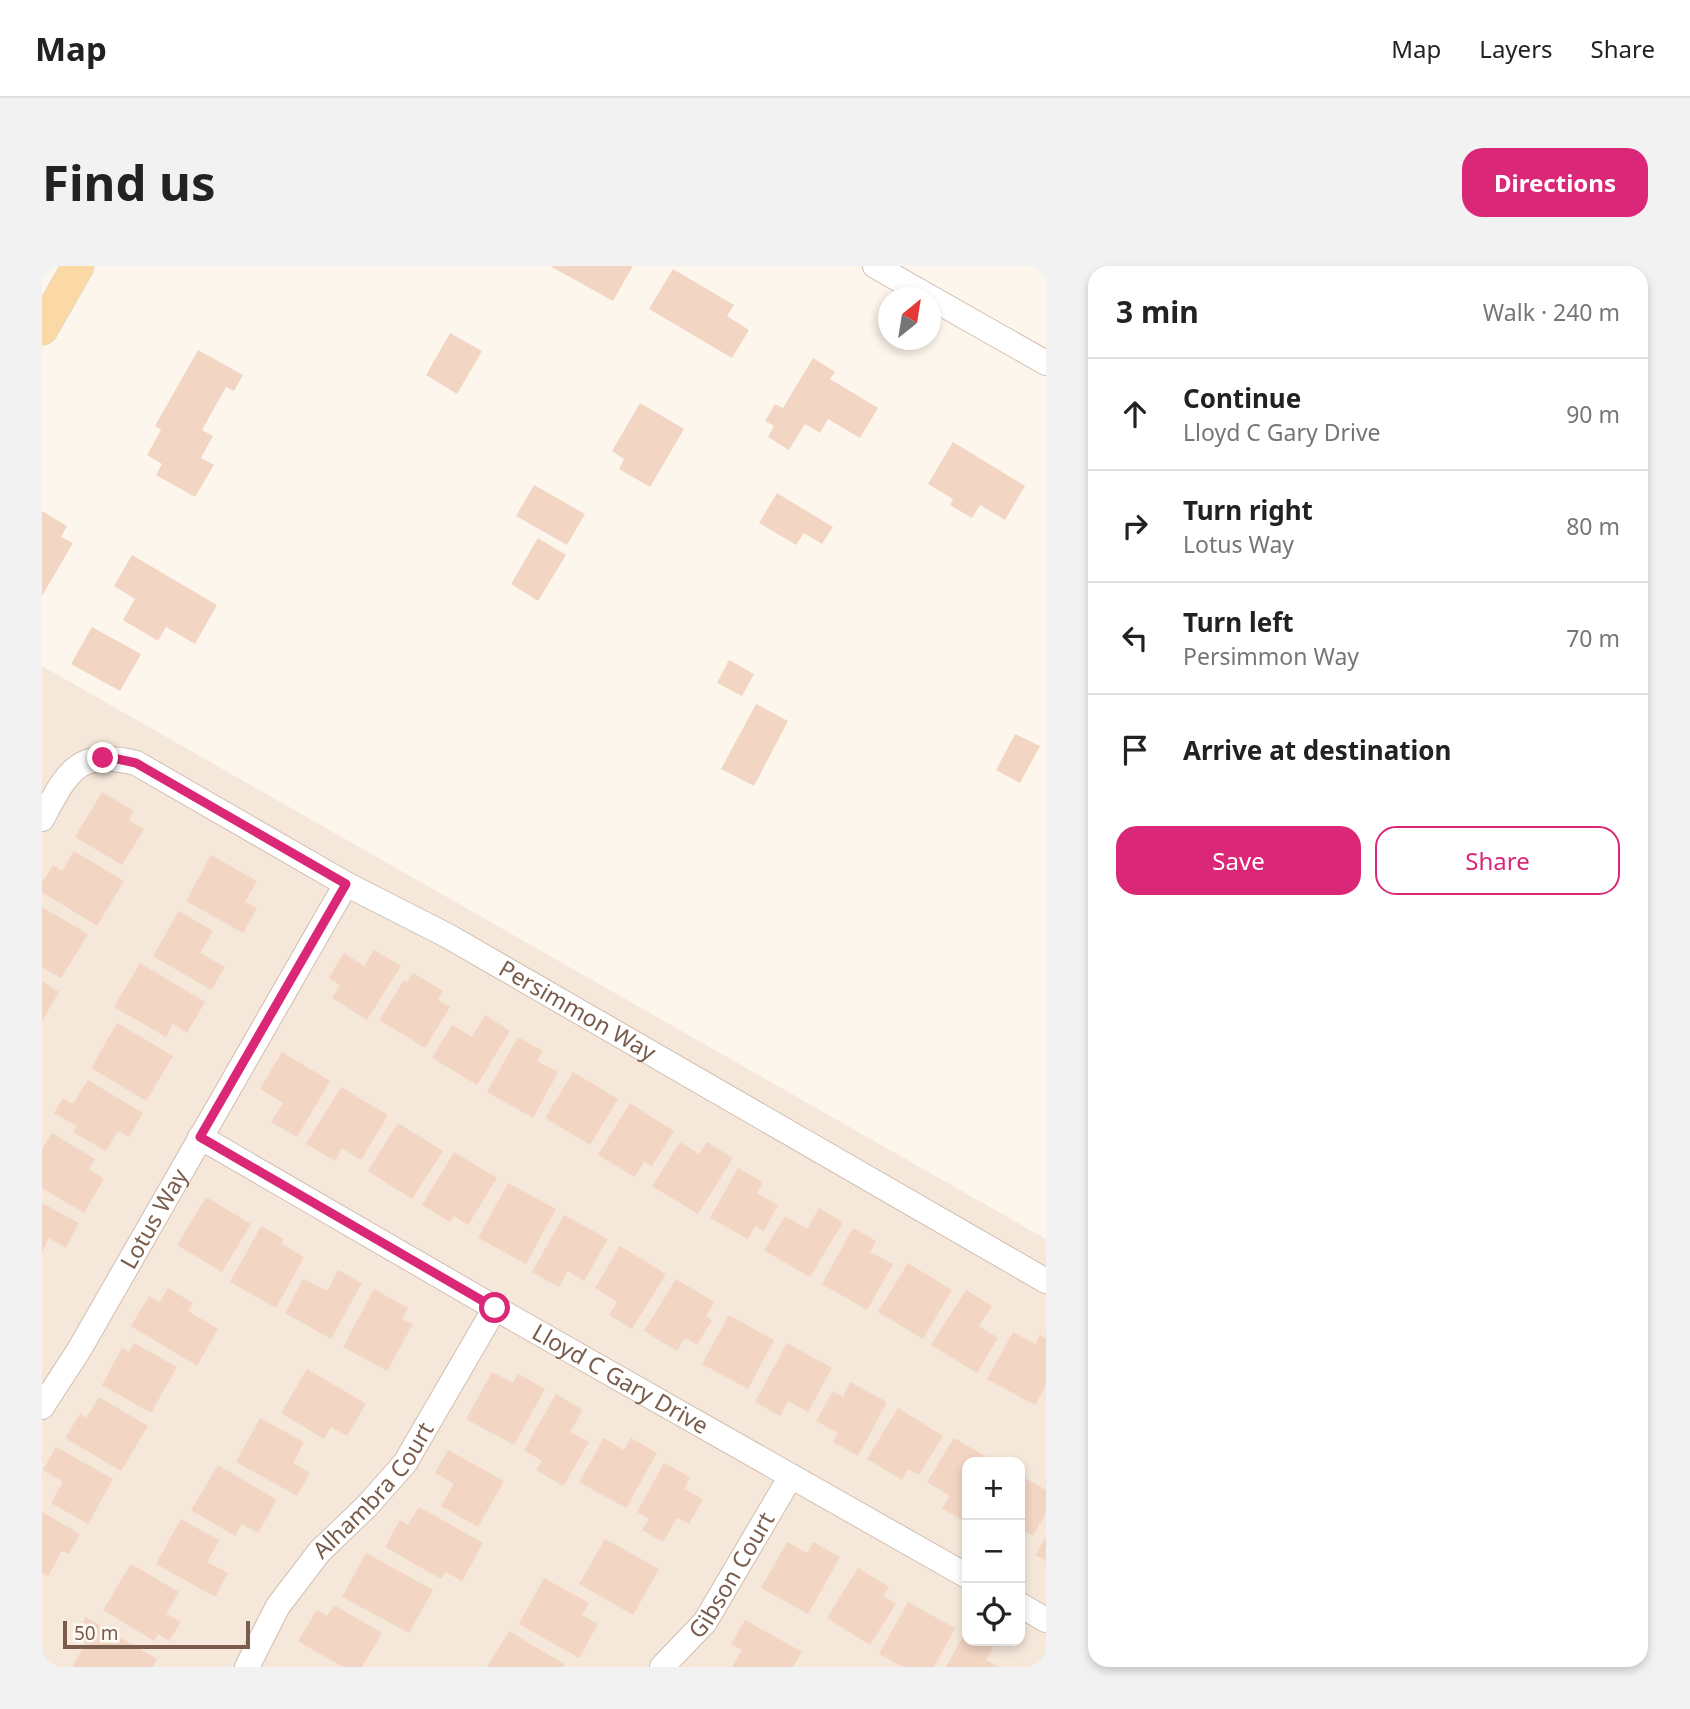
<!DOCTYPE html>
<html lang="en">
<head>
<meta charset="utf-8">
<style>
  body { margin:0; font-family:"Noto Sans",sans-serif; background:#f2f2f2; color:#222 }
  .controls { position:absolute; right:21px; bottom:21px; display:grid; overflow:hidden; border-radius:14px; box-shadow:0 4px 10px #0003 }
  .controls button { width:63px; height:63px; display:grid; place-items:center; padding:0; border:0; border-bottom:2px solid #e0e0e0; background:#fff; color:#222; font:35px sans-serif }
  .compass { position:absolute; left:836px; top:21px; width:63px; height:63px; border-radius:50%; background:#fff; box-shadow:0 4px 10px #0003; rotate:30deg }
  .scale { position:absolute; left:21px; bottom:18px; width:187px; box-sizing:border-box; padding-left:7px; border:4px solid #7a5c4d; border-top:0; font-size:19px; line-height:24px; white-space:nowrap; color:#7a5c4d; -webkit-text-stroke:5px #fffaf3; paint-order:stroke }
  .stop { position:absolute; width:21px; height:21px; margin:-16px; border:5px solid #db2777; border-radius:50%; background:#fff }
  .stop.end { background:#db2777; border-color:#fff; box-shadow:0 2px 7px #0008 }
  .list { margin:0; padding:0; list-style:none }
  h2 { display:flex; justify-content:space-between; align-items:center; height:91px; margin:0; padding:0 28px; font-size:30px }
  h2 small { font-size:23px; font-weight:400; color:#767676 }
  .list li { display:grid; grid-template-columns:46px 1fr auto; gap:21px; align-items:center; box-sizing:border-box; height:112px; padding:0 28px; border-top:2px solid #e0e0e0 }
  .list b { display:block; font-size:26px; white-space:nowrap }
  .list p { margin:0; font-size:23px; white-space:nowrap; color:#767676 }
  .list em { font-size:23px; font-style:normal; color:#767676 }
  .actions { display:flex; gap:14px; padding:21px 28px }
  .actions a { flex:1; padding:16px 0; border:2px solid #db2777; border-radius:21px; text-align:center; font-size:24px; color:#db2777 }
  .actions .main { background:#db2777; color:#fff }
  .icon { flex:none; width:38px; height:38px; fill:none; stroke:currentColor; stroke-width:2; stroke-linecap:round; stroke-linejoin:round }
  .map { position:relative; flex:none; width:1004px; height:1401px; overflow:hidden; border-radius:21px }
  header { display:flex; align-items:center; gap:42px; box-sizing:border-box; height:98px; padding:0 35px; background:#fff; border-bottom:2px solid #e0e0e0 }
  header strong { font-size:33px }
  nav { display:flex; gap:38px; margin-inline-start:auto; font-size:24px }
  .intro { display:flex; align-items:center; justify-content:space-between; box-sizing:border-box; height:168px; padding:0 42px }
  h1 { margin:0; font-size:49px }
  .button { padding:18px 32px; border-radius:21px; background:#db2777; color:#fff; font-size:24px; font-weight:700 }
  main { display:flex; gap:42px; padding:0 42px }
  aside { flex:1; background:#fff; border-radius:21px; box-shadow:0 4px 10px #0003 }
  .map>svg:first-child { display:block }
  .residential { fill:#f5e8da; fill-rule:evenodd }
  .building { fill:#f3d5c3 }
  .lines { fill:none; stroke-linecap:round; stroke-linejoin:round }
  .minor-casing { stroke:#d1beb0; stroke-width:26 }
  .major-casing { stroke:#dad1cd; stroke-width:33 }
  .minor { stroke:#fff; stroke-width:24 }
  .major { stroke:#fbd9a5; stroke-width:32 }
  .route { stroke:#db2777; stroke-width:9 }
  .labels { text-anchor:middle; stroke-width:5; stroke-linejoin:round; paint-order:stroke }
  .street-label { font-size:23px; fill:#7a5c4d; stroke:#fffaf3 }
</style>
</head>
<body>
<header>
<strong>Map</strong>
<nav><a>Map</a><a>Layers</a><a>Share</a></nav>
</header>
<div class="intro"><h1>Find us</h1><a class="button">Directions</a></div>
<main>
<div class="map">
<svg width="1004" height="1401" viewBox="0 0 1004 1401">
  <rect width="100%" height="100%" fill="#fdf6ec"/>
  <!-- residential -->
  <path class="residential" d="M0,400L1004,973V1401H0ZM925,1196H978V1375H925Z"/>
  <!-- building -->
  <g class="building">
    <path d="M508,0H591L571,35Z"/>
    <path d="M631,3L692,39L685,50L707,64L690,92L607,43Z"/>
    <path d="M408,67L440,85L415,128L384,109Z"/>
    <path d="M156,84L201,109L192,125L184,121L160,164L171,170L159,192L172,199L153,231L114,209L120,198L105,189L119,164L113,160Z"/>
    <path d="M771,92L793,106L788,113L836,142L818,172L786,153L778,167L763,158L747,184L726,171L732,160L723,155L733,138L741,142Z"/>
    <path d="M598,137L642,163L608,221L577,203L582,193L570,185Z"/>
    <path d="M911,176L983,220L963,254L938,239L930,252L908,239L911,233L886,218Z"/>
    <path d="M492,219L543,248L525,279L474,250Z"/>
    <path d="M735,227L791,261L780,278L762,267L754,279L717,257Z"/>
    <path d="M0,245L25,260L19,271L31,277L0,330Z"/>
    <path d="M496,272L524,289L496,335L469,318Z"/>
    <path d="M90,289L175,339L153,378L124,361L116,375L81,354L93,333L72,320Z"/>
    <path d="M50,361L99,388L78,425L29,398Z"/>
    <path d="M687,394L712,408L700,430L675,417Z"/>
    <path d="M714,438L746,455L712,520L679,503Z"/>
    <path d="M973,468L998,480L978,517L954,504Z"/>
    <path d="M60,526L92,545L87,554L102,563L80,599L33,571Z"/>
    <path d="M32,585L82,615L55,660L0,626V617L11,599L20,605Z"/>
    <path d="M169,589L215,615L203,636L215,642L201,667L144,635Z"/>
    <path d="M0,641L46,668L19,712L0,701Z"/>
    <path d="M137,645L171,665L158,687L183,701L169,724L111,690Z"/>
    <path d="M332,684L359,700L325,754L290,732L298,719L287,712L302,687L322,700Z"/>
    <path d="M98,697L163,736L145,767L131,758L124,771L72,741Z"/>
    <path d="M371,707L401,725L396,734L408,741L383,782L337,754L362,714L365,716Z"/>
    <path d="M0,715L17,726L0,755Z"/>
    <path d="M443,749L468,765L435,819L390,792L410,759L430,771Z"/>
    <path d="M75,757L131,790L104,835L49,802Z"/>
    <path d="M476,771L501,785L495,795L516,806L491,852L445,826Z"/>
    <path d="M240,786L288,815L255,871L229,856L241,837L218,823Z"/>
    <path d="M531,806L576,833L548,879L503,852Z"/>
    <path d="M46,814L101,847L87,871L76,865L64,885L31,866L35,860L12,847L21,832L31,838Z"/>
    <path d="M299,821L346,849L319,894L300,882L293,895L264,878Z"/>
    <path d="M588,837L632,865L610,900L602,896L593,911L556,889Z"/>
    <path d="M356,857L401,885L370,933L326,905Z"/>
    <path d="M10,867L53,893L47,903L62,913L42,947L0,922V883Z"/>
    <path d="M638,876L657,888L665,876L691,892L656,948L610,920Z"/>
    <path d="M412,886L455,912L426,959L412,950L408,956L380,939Z"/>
    <path d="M696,902L721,916L715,927L736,939L722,965L713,960L706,973L668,952Z"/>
    <path d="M466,917L514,943L484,998L436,972Z"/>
    <path d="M164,931L209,958L180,1006L135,979Z"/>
    <path d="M0,937L37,957L24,982L7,972L0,986Z"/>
    <path d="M777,942L801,956L768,1011L722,984L743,950L765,963Z"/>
    <path d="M522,949L566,973L542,1015L526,1005L517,1021L490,1006Z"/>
    <path d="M219,960L242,973L240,978L262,991L234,1042L188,1016Z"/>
    <path d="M811,962L834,975L828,986L851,998L825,1044L780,1018Z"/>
    <path d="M578,980L624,1008L590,1063L567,1049L575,1036L553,1022Z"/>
    <path d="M866,997L910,1024L881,1073L836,1046Z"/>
    <path d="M296,1004L320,1017L289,1073L243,1047L261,1013L285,1025Z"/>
    <path d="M634,1013L672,1036L664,1050L670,1054L655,1079L643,1072L635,1085L602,1065Z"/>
    <path d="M126,1022L151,1037L146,1045L176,1063L155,1100L89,1060L107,1030L118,1036Z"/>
    <path d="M332,1023L366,1042L360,1053L371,1058L345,1105L301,1081Z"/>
    <path d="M924,1024L950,1040L937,1060L956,1072L935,1107L889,1079Z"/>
    <path d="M687,1049L732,1074L706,1123L660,1098Z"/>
    <path d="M971,1066L993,1078L998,1069L1004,1072V1119L993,1139L945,1113Z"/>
    <path d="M92,1077L135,1101L109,1147L60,1119L80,1082L87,1086Z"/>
    <path d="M745,1077L790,1102L766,1146L746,1135L738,1150L713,1136Z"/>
    <path d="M265,1103L324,1138L305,1170L289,1161L282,1173L239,1147Z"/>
    <path d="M450,1106L471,1117L476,1108L503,1123L472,1179L424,1153Z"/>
    <path d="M808,1116L845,1136L816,1190L791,1176L796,1167L774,1155L791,1125L801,1131Z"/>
    <path d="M514,1128L541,1144L528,1166L547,1176L521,1220L494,1204L500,1195L482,1184Z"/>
    <path d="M57,1131L106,1160L79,1205L23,1172L38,1148L44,1152Z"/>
    <path d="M856,1142L901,1170L877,1209L866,1203L860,1214L825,1193Z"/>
    <path d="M218,1152L262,1176L251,1197L268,1207L255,1230L194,1196Z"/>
    <path d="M562,1172L582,1184L589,1172L615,1187L584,1242L537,1216Z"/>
    <path d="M912,1172L953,1196H925L923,1256L900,1242L908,1230L885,1216Z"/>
    <path d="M14,1181L71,1213L46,1258L9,1237L21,1216L1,1204Z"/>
    <path d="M406,1184L462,1215L436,1261L399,1240L412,1218L393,1207Z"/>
    <path d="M622,1197L648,1211L642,1223L661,1233L647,1258L635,1252L621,1276L600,1264L607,1253L595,1246Z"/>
    <path d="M176,1199L235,1234L216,1267L200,1258L193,1270L149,1244Z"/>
    <path d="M978,1209L1004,1224V1247L991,1270L978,1262Z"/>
    <path d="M377,1241L441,1277L420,1315L404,1306L399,1313L343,1281L358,1254L366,1259Z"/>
    <path d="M0,1246L38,1268L27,1288L20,1285L6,1310L0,1306Z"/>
    <path d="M139,1253L177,1274L165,1296L186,1307L173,1331L114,1298Z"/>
    <path d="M1004,1271V1295L993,1289Z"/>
    <path d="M563,1273L617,1303L591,1349L537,1318Z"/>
    <path d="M745,1276L765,1287L771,1276L798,1291L766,1348L719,1322Z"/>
    <path d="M324,1287L391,1324L367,1367L300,1331Z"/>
    <path d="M89,1298L137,1326L124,1348L139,1356L127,1375L116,1368L112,1375L61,1344Z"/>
    <path d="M816,1302L847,1321L841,1330L854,1338L828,1379L785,1352Z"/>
    <path d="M502,1312L547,1337L540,1349L556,1358L537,1392L477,1358Z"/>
    <path d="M866,1336L913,1362L892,1401H861L837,1388Z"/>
    <path d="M292,1339L340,1367L320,1401H301L256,1375L275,1344L285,1350Z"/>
    <path d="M44,1351L115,1393L111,1401H30L44,1377L33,1371Z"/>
    <path d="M703,1354L760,1386L751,1401H690L700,1384L689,1378Z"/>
    <path d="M925,1363V1375H943L952,1379L944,1394L957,1401H904Z"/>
    <path d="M467,1365L522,1398L521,1401H445Z"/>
  </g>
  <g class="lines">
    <!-- minor casing -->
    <g class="minor-casing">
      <g id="minor">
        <path d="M833,0L1004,97"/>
        <path id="s1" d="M0,553C26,505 35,483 94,497L304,618L406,670L1004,1015"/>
        <path id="s2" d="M158,871L453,1042L925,1310"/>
        <path id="s3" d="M0,1141L37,1084L304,618"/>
        <path d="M978,1339L1004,1354"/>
        <path id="s4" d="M205,1401L236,1340L278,1285L325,1240L363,1197L453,1042"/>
        <path id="s5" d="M620,1401L663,1356L749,1210"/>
      </g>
    </g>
    <!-- major casing -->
    <g class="major-casing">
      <path id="major" d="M0,63L36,0"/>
    </g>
    <!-- minor -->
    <use href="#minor" class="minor"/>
    <!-- major -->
    <use href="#major" class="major"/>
  </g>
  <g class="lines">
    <!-- route -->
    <path class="route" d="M61,492H71L94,497L304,618L158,871L453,1042"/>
  </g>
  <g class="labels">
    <!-- street labels -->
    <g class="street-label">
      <text dy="8" stroke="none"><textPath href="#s1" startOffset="630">Persimmon Way</textPath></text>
      <text dy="8" stroke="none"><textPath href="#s3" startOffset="219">Lotus Way</textPath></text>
      <text dy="8" stroke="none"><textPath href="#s2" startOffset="485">Lloyd C Gary Drive</textPath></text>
      <text dy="8" stroke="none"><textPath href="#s4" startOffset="219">Alhambra Court</textPath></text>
      <text dy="8" stroke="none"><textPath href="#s5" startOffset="116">Gibson Court</textPath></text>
    </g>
  </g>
</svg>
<div class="controls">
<button>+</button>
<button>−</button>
<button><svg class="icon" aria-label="locate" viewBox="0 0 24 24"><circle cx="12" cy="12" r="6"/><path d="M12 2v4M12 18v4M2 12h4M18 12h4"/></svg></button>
</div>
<svg class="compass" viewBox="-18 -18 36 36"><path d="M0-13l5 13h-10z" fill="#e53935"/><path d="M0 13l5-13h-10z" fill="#767676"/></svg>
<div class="scale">50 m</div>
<div class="stop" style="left:453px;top:1042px"></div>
<div class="stop end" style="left:61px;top:492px"></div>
</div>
<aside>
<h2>3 min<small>Walk · 240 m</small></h2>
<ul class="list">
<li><svg class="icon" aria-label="ahead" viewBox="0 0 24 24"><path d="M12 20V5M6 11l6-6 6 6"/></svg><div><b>Continue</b><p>Lloyd C Gary Drive</p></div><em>90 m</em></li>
<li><svg class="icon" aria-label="right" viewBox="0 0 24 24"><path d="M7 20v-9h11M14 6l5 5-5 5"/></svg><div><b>Turn right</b><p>Lotus Way</p></div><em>80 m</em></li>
<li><svg class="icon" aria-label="left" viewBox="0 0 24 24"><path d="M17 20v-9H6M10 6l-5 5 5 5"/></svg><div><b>Turn left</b><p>Persimmon Way</p></div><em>70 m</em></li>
<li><svg class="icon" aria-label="arrive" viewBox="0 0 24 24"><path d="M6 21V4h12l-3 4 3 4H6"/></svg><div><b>Arrive at destination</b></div></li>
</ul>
<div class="actions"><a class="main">Save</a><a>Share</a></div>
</aside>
</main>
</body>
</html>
